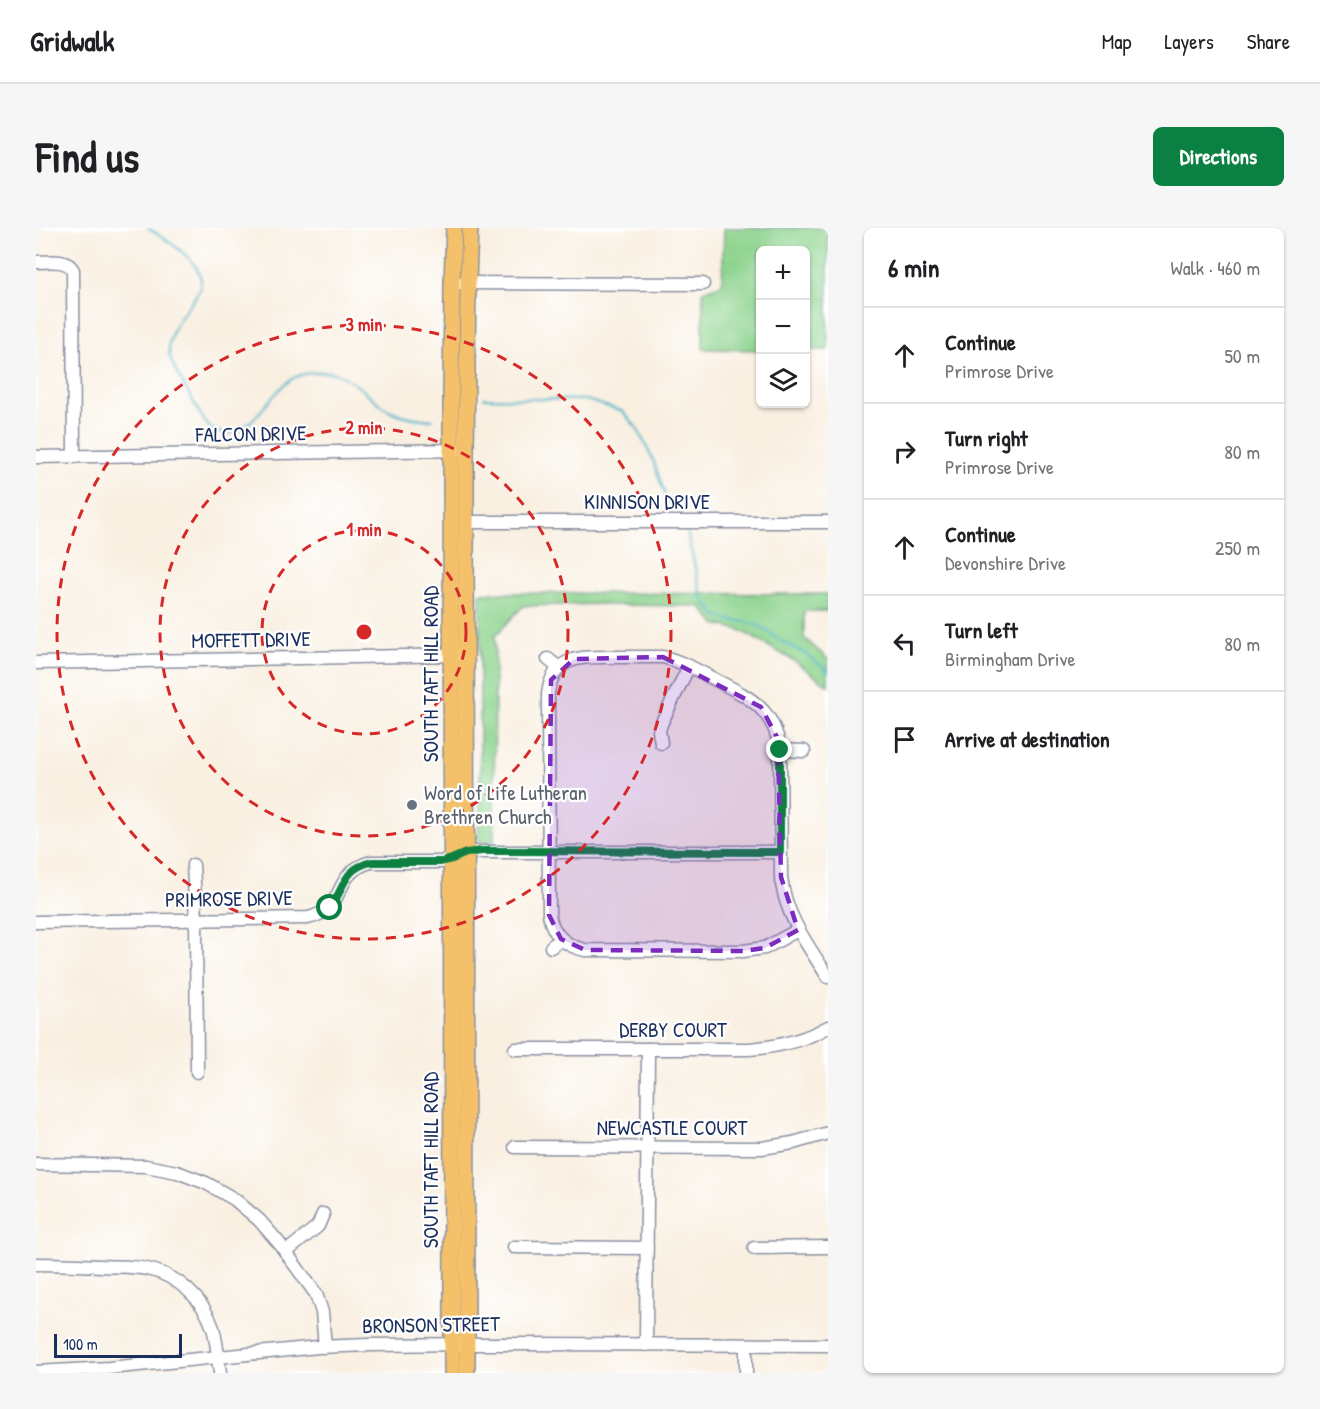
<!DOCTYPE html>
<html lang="en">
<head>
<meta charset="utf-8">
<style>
  body { margin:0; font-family:"Patrick Hand",sans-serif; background:#f6f6f6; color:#202124 }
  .controls { position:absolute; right:18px; top:18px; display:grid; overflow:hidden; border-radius:9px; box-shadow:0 2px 4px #0004 }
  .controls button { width:54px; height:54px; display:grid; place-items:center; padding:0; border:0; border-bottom:2px solid #e0e0e0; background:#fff; color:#202124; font:30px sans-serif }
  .scale { position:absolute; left:18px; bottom:15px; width:128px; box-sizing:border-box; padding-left:6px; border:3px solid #1b2f5e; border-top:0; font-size:16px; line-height:21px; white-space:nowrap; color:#1b2f5e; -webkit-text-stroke:4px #fff; paint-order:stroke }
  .stop { position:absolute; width:18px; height:18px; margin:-14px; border:4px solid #0b8043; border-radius:50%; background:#fff }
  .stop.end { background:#0b8043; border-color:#fff; box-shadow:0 2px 6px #0008 }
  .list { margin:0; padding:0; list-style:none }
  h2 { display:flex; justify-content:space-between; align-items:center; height:78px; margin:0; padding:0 24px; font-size:26px }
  h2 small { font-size:20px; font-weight:400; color:#757577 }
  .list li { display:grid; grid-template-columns:39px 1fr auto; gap:18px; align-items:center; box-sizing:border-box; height:96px; padding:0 24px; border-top:2px solid #e0e0e0 }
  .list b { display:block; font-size:22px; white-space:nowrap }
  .list p { margin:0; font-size:20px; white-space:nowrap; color:#757577 }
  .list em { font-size:20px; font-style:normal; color:#757577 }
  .icon { flex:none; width:33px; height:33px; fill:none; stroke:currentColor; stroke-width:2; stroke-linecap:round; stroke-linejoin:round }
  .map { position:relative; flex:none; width:792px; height:1145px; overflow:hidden; border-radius:9px }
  header { display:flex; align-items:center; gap:36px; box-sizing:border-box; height:84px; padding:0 30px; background:#fff; border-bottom:2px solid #e0e0e0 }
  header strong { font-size:28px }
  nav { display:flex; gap:33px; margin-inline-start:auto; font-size:21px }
  .intro { display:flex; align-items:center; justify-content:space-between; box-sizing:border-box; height:144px; padding:0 36px }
  h1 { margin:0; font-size:42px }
  .button { padding:15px 27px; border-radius:9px; background:#0b8043; color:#fff; font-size:21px; font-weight:700 }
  main { display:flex; gap:36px; padding:0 36px }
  aside { flex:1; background:#fff; border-radius:9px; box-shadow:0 2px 4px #0004 }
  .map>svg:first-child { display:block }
  .green { fill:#8dd38d; stroke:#548176; stroke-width:1.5 }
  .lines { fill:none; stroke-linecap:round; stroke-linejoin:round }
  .stream { stroke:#4ab2c9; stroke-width:2 }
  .minor-casing { stroke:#8a90a0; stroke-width:15 }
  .major-casing { stroke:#8a90a0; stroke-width:18 }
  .minor { stroke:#fff; stroke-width:12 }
  .major { stroke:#f4c16a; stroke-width:15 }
  .route { stroke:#0b8043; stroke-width:8 }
  .marked { fill:#7b2cbf; fill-opacity:0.2; stroke:#7b2cbf; stroke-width:4.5; stroke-dasharray:12 8; stroke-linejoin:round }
  .ring { fill:none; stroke:#d62828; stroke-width:3; stroke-dasharray:10 8 }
  .worship-dot { fill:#6b7280; stroke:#fff; stroke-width:2 }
  .labels { text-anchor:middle; stroke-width:4.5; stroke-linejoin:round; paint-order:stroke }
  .street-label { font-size:21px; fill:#1b2f5e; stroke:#fff }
  .worship-label { font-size:21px; fill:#5b616d; stroke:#fff; text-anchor:start }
  .centre { fill:#d62828; stroke:#fff; stroke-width:3 }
  .ring-label { font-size:18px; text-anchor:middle; font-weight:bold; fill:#d62828; stroke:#fff; stroke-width:4.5; stroke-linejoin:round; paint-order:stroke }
</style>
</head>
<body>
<header>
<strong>Gridwalk</strong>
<nav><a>Map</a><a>Layers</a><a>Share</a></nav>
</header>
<div class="intro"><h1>Find us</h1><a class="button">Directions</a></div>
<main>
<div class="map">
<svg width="792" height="1145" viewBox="0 0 792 1145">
  <rect width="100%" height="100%" fill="#fff"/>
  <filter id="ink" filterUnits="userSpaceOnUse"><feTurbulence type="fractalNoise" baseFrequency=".0167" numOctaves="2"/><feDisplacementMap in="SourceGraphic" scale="12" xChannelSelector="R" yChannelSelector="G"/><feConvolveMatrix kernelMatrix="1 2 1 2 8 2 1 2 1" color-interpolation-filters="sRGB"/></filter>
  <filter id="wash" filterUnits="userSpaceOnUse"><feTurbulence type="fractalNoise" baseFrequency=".008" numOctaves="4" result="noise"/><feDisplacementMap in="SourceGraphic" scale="24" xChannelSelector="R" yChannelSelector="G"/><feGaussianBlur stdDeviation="1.35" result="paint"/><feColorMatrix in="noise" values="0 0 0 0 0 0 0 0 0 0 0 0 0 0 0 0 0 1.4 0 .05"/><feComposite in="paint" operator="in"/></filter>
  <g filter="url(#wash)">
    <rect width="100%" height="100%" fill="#f9f0e2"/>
    <!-- green -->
    <g class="green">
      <path d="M688,0H792V122H770V22H724V122L667,121V63L686,56Z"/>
      <path d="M444,365L792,366V383H768V410L792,431V457L755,431L704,402L679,396L664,378L569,377V376L487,378L459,408L458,614H447L442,612L441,609L444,589Z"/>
    </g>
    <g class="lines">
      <!-- stream -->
      <g class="stream">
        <path d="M112,0C129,11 165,32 165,54C165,64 155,74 150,82C142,92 134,105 133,119C132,134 147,155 154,168C160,177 169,198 177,202C215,220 234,155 265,147C302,138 311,150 338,171C343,175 348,180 353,182C366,189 383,191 397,192"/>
        <path d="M448,170L550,172L586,183L601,200L617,232L631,273L639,281"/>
        <path d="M650,300L666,370L680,387L693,392L711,394L725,399L743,412L770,426L792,443"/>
      </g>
    </g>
  </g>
  <g filter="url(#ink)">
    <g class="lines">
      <!-- minor casing -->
      <g class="minor-casing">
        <g id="minor">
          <path d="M0,34C12,34 30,30 37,42L38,229"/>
          <path d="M416,55L667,56"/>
          <path d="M0,229L423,222"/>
          <path d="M430,294H792"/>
          <path d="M512,431L523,440"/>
          <path d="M0,435L423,427"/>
          <path d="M625,515L623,503L625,496L653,438"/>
          <path d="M744,522L768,523"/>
          <path d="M157,637L160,691L161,844"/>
          <path d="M0,694L272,690C313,681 294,645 335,634H405L437,624H744"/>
          <path d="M762,702L729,720L707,723L549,722C529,718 517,707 513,687L512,466C517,427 545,429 575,429C593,429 610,429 627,429C644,433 659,441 674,449C710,468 738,478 744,522L745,649C749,688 772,717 792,749"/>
          <path d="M515,719L525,711"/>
          <path d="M479,821H713C741,819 767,813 792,799"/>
          <path d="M479,919L726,920L757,915L792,905"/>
          <path d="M0,936L110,938L141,944L170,955L198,971L223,992L243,1015L280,1066L286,1084L289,1119"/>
          <path d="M478,1019L611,1020"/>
          <path d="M718,1020L792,1019"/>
          <path d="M250,1024L282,998L287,986"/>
          <path d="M0,1036C22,1036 43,1037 65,1038C80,1039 96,1038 111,1041C141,1047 167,1070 177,1100C181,1114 182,1130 184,1145"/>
          <path d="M610,1117L612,821"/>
          <path d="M0,1144L73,1140L282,1119L332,1117L441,1116L792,1117"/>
          <path d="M710,1145V1117"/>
        </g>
      </g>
      <!-- major casing -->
      <g class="major-casing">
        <g id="major">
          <path d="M416,1145L415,169L416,55L418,0"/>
          <path d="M431,1145L430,222L432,55L434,0"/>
        </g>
      </g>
      <!-- minor -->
      <use href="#minor" class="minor"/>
      <!-- major -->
      <use href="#major" class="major"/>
    </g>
  </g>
  <g class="lines" filter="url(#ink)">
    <!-- route -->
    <path class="route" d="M294,680C310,659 305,642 335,634H405L416,631L430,625L446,623L744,624V522"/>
  </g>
  <!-- marked area -->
  <path class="marked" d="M627,429L725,479L742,511L745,649L762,702L729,720L707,723L549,722L525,711L513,687L515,452L538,431Z"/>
  <!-- distance rings -->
  <g class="ring">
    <circle cx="328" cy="404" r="102"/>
    <circle cx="328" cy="404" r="204"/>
    <circle cx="328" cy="404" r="307"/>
  </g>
  <!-- markers -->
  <circle class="worship-dot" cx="376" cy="577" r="6"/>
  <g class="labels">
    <!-- street labels -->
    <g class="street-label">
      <text transform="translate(215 206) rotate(-1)" y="7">FALCON DRIVE</text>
      <text x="611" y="281">KINNISON DRIVE</text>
      <text transform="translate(215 412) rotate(-1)" y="7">MOFFETT DRIVE</text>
      <text transform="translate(395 446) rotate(-90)" y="7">SOUTH TAFT HILL ROAD</text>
      <text transform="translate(193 671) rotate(-1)" y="7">PRIMROSE DRIVE</text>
      <text x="637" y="809">DERBY COURT</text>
      <text x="636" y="907">NEWCASTLE COURT</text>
      <text transform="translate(395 932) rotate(-90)" y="7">SOUTH TAFT HILL ROAD</text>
      <text transform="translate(395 1097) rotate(-1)" y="7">BRONSON STREET</text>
    </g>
    <!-- worship labels -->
    <g class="worship-label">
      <text x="388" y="572">Word of Life Lutheran<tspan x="388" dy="24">Brethren Church</tspan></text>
    </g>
  </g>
  <circle cx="328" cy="404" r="9" class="centre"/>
  <g class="ring-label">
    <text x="328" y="103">3 min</text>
    <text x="328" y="206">2 min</text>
    <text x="328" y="308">1 min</text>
  </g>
</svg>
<div class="controls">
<button>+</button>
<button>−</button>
<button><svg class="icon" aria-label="layers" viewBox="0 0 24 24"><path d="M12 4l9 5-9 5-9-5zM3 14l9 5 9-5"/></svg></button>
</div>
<div class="scale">100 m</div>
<div class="stop" style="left:294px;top:680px"></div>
<div class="stop end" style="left:744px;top:522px"></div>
</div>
<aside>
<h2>6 min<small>Walk · 460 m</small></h2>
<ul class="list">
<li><svg class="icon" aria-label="ahead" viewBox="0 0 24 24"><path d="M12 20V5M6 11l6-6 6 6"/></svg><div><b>Continue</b><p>Primrose Drive</p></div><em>50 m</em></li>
<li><svg class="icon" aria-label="right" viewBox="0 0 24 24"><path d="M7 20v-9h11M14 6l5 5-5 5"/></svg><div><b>Turn right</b><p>Primrose Drive</p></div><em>80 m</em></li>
<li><svg class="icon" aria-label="ahead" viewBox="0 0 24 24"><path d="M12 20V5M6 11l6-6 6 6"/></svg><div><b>Continue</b><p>Devonshire Drive</p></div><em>250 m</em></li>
<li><svg class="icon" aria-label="left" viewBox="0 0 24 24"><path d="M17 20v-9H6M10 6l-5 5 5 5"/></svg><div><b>Turn left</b><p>Birmingham Drive</p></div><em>80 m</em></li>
<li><svg class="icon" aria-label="arrive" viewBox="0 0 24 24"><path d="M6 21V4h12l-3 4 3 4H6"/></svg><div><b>Arrive at destination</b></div></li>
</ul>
</aside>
</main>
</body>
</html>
